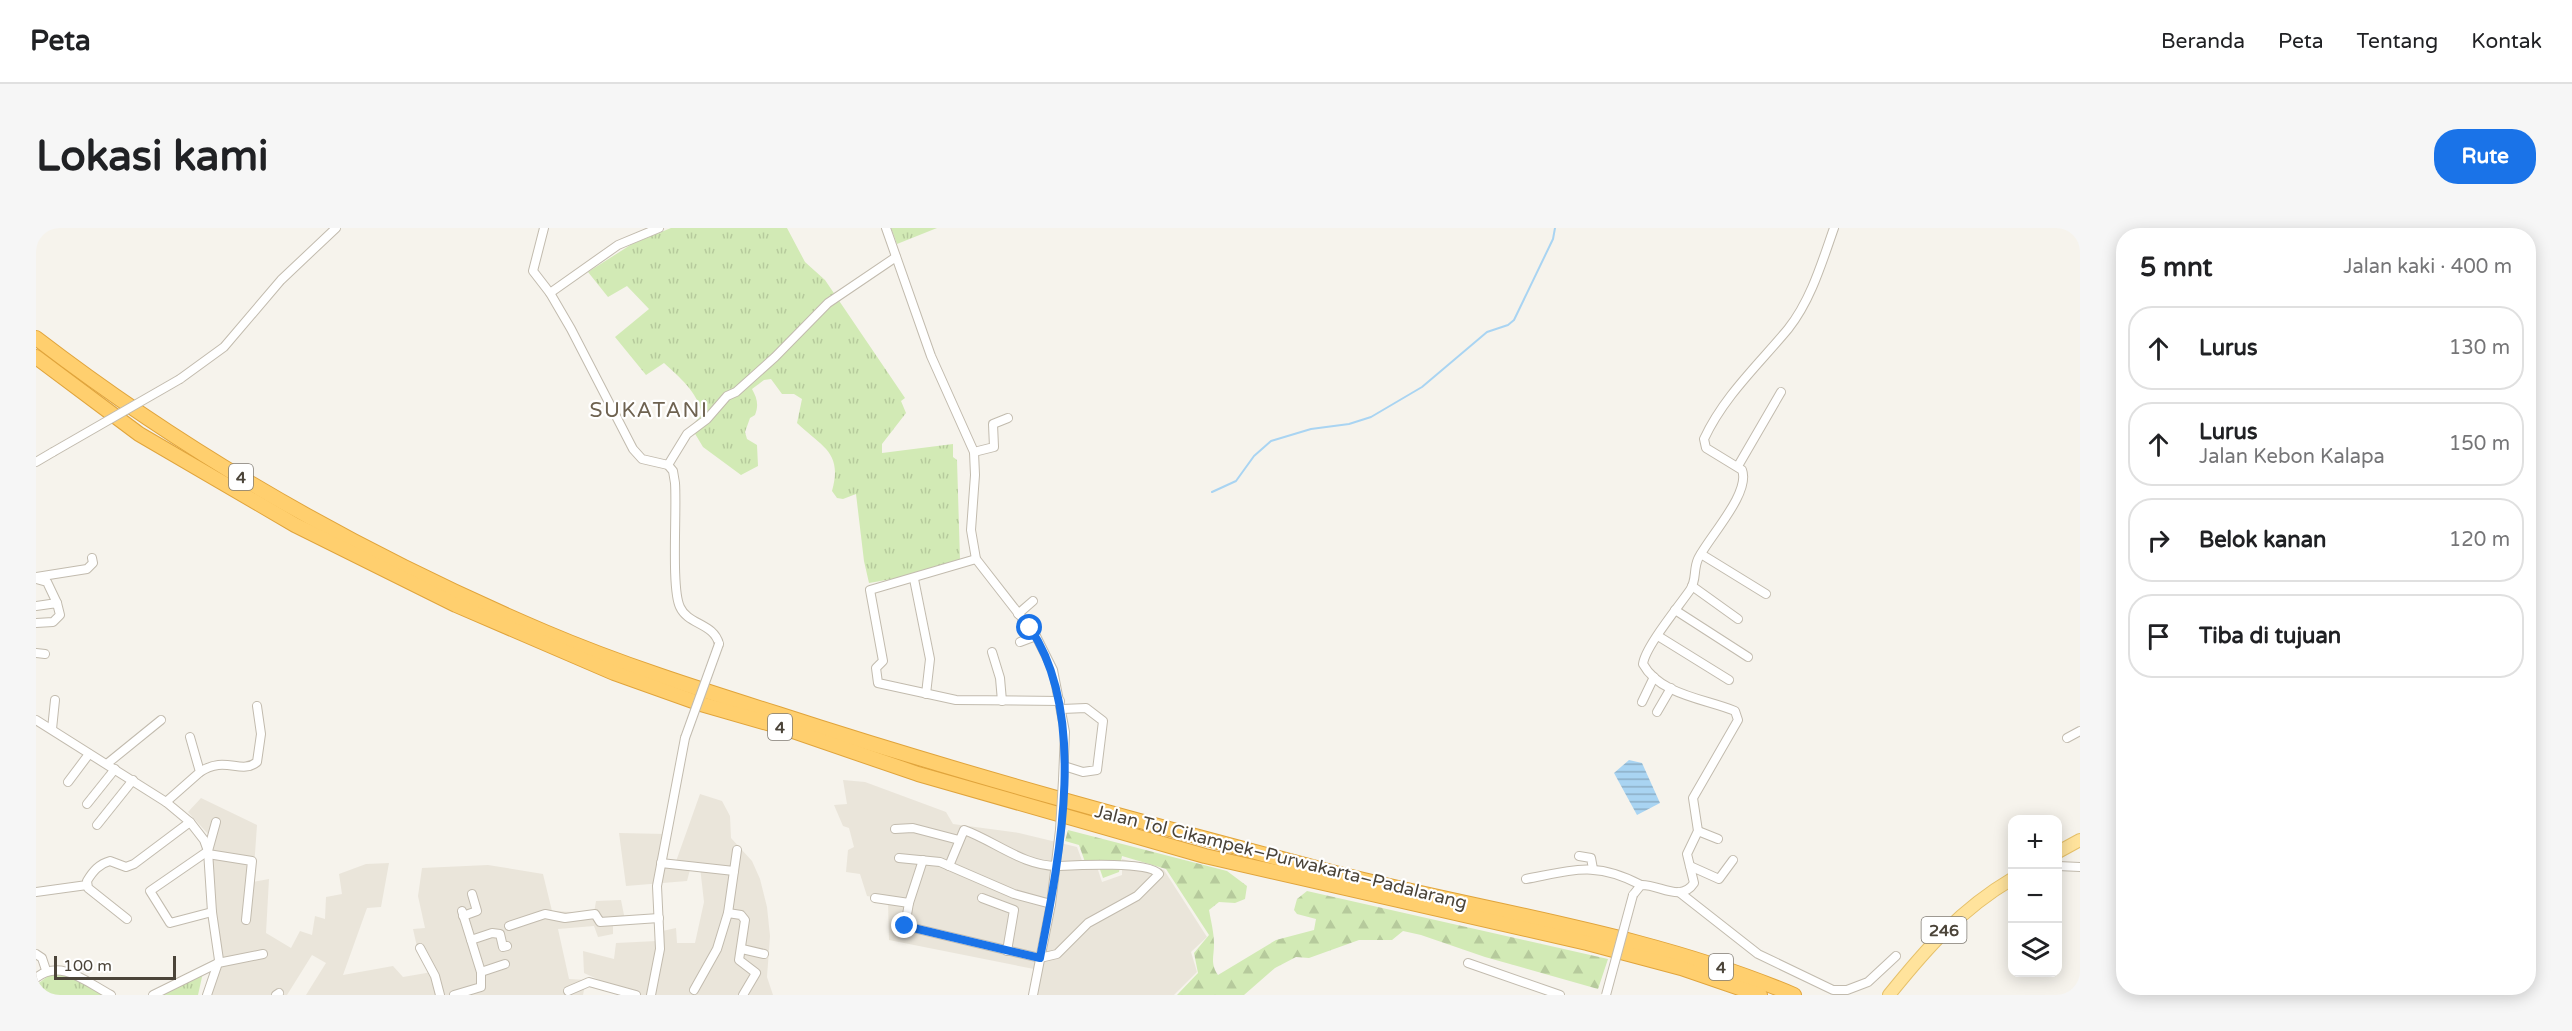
<!DOCTYPE html>
<html lang="id">
<head>
<meta charset="utf-8">
<style>
  body { margin:0; font-family:"Varela Round",sans-serif; background:#f6f6f6; color:#202124 }
  .controls { position:absolute; right:18px; bottom:18px; display:grid; overflow:hidden; border-radius:12px; box-shadow:0 3px 15px #0003 }
  .controls button { width:54px; height:54px; display:grid; place-items:center; padding:0; border:0; border-bottom:2px solid #e0e0e0; background:#fff; color:#202124; font:30px sans-serif }
  .scale { position:absolute; left:18px; bottom:15px; width:122px; box-sizing:border-box; padding-left:6px; border:3px solid #4b4439; border-top:0; font-size:16px; line-height:21px; white-space:nowrap; color:#4b4439; -webkit-text-stroke:4px #fff; paint-order:stroke }
  .stop { position:absolute; width:18px; height:18px; margin:-14px; border:4px solid #1a73e8; border-radius:50%; background:#fff }
  .stop.end { background:#1a73e8; border-color:#fff; box-shadow:0 2px 6px #0008 }
  .list { margin:0; padding:0; list-style:none }
  h2 { display:flex; justify-content:space-between; align-items:center; height:78px; margin:0; padding:0 24px; font-size:26px }
  h2 small { font-size:20px; font-weight:400; color:#757577 }
  .list li { display:grid; grid-template-columns:39px 1fr auto; gap:18px; align-items:center; box-sizing:border-box; height:84px; margin:0 12px 12px; padding:0 12px; border:2px solid #e0e0e0; border-radius:24px }
  .list b { display:block; font-size:22px; white-space:nowrap }
  .list p { margin:0; font-size:20px; white-space:nowrap; color:#757577 }
  .list em { font-size:20px; font-style:normal; color:#757577 }
  .icon { flex:none; width:33px; height:33px; fill:none; stroke:currentColor; stroke-width:2; stroke-linecap:round; stroke-linejoin:round }
  .map { position:relative; flex:none; width:2044px; height:767px; overflow:hidden; border-radius:24px }
  header { display:flex; align-items:center; gap:36px; box-sizing:border-box; height:84px; padding:0 30px; background:#fff; border-bottom:2px solid #e0e0e0 }
  header strong { font-size:28px }
  nav { display:flex; gap:33px; margin-inline-start:auto; font-size:21px }
  .intro { display:flex; align-items:center; justify-content:space-between; box-sizing:border-box; height:144px; padding:0 36px }
  h1 { margin:0; font-size:42px }
  .button { padding:15px 27px; border-radius:24px; background:#1a73e8; color:#fff; font-size:21px; font-weight:700 }
  main { display:flex; gap:36px; padding:0 36px }
  aside { flex:1; background:#fff; border-radius:24px; box-shadow:0 3px 15px #0003 }
  .map>svg:first-child { display:block }
  .residential { fill:#eae5da }
  .grass { fill:url(#grass-tufts) }
  .forest { fill:url(#forest-firs) }
  .water { fill:url(#water-rules) }
  .lines { fill:none; stroke-linecap:round; stroke-linejoin:round }
  .stream { stroke:#a9d4f2; stroke-width:2 }
  .street-casing { stroke:#c2bbae; stroke-width:10 }
  .primary-casing { stroke:#e6c16a; stroke-width:14 }
  .highway-casing { stroke:#e0a43c; stroke-width:16 }
  .street { stroke:#fff; stroke-width:8 }
  .primary { stroke:#ffe39c; stroke-width:12 }
  .highway { stroke:#ffcf6e; stroke-width:14 }
  .street-bridge-casing { stroke:#c2bbae; stroke-width:10; stroke-linecap:butt }
  .street-bridge { stroke:#fff; stroke-width:8 }
  .route { stroke:#1a73e8; stroke-width:8 }
  .labels { text-anchor:middle; stroke-width:4.5; stroke-linejoin:round; paint-order:stroke }
  .shield { fill:#fff; stroke:#817c74; stroke-width:1.5 }
  .shield-label { font-size:16px; font-weight:bold; fill:#4b4439 }
  .street-label { font-size:18px; fill:#4b4439; stroke:#fff }
  .quarter-label { font-size:21px; letter-spacing:1.5px; fill:#6e6250; stroke:#fff }
</style>
</head>
<body>
<header>
<strong>Peta</strong>
<nav><a>Beranda</a><a>Peta</a><a>Tentang</a><a>Kontak</a></nav>
</header>
<div class="intro"><h1>Lokasi kami</h1><a class="button">Rute</a></div>
<main>
<div class="map">
<svg width="2044" height="767" viewBox="0 0 2044 767">
  <defs>
    <pattern id="grass-tufts" width="24" height="20" patternUnits="userSpaceOnUse" patternTransform="scale(1.5)"><rect width="24" height="20" fill="#d2eab5"/><path d="M3 7l-1-3M5 7V3M7 7l1-3M15 17l-1-3M17 17v-4M19 17l1-3" fill="none" stroke="#b6ca9c"/></pattern>
    <pattern id="forest-firs" width="22" height="20" patternUnits="userSpaceOnUse" patternTransform="scale(1.5)"><rect width="22" height="20" fill="#d2eab5"/><path d="M5 1l3.5 6h-7zM16 11l3.5 6h-7z" fill="#b6ca9c"/></pattern>
    <pattern id="water-rules" width="6" height="5" patternUnits="userSpaceOnUse" patternTransform="scale(1.5)"><rect width="6" height="5" fill="#a9d4f2"/><path d="M0 2.5h6" fill="none" stroke="#8caec5"/></pattern>
  </defs>
  <rect width="100%" height="100%" fill="#f6f3ec"/>
  <!-- residential -->
  <g class="residential">
    <path d="M807,552L829,554L910,584L917,596L983,605L1041,619L1048,638L1060,636L1066,654L1086,647V631L1128,642L1171,709L1155,724L1161,744L1138,767H996L998,741L853,712L852,672L831,668L824,646L810,644L812,622L818,619L813,600L807,598L798,577L811,576Z"/>
    <path d="M664,566L686,573L694,588L695,610L716,633L724,651L731,679L734,708L731,749L737,767H596L548,745L547,723L578,731L580,715L621,713L622,704L640,700L641,715H659L668,674L664,639L655,638L651,653L590,658L583,605L630,606L628,638L638,639Z"/>
    <path d="M165,570L221,597L217,654L233,651L230,705L255,720L264,703L276,707L279,688L289,691L290,669L306,666L303,646L330,636L353,635L345,679L331,680L307,747L357,738L367,749L396,744L382,723L377,701L389,700L382,668L386,640L452,637L507,646L516,683L558,685L560,673L585,672L590,697L577,698V706L562,709L558,698L522,701L533,751L550,752L547,767H270L290,735L276,727L251,767H174L183,731L175,624L172,606L152,584Z"/>
  </g>
  <!-- grass -->
  <g class="grass">
    <path d="M635,0H751L769,34L789,52L869,170L865,173L870,185L846,216V225L917,216V229L921,232L924,332L868,349L833,355L828,333L820,266L807,271L801,270L796,263C807,224 786,219 761,195L766,171L758,166H746L735,151L728,152L716,161C721,170 723,177 719,187L714,190L709,204L711,211L721,217L722,238L705,247L667,219L655,199L666,186C661,163 644,150 628,135L610,147L579,109L613,81L591,58L572,69L552,44L596,16Z"/>
    <path d="M855,0H901L861,16Z"/>
    <path d="M168,740L162,767H115Z"/>
    <path d="M19,743L31,746L69,767H0V757Z"/>
  </g>
  <!-- forest -->
  <path class="forest" d="M1032,602L1191,643L1211,658L1209,671L1199,675L1183,674L1173,682C1175,693 1178,705 1178,716C1178,729 1174,735 1182,747L1240,712L1278,702L1280,691L1261,686L1258,682L1261,671L1271,663L1572,731L1562,761L1449,729L1385,707L1367,703L1356,712H1323L1273,730L1260,729L1239,740L1208,767H1141L1162,745L1158,725L1173,707L1130,641L1086,628L1083,644L1067,650L1061,633L1049,634L1043,617L1029,613Z"/>
  <!-- water -->
  <path class="water" d="M1593,532L1606,535L1624,575L1601,587L1578,545Z"/>
  <g class="lines">
    <!-- stream -->
    <path class="stream" d="M1176,264L1200,253L1218,228L1235,213L1275,201L1313,196L1335,189L1386,159L1451,104L1472,97L1478,92L1517,11L1519,0"/>
    <!-- street casing -->
    <g class="street-casing">
      <g id="street">
        <path d="M508,0L497,43L514,65L535,101L597,221L606,231L632,237"/>
        <path d="M850,0L895,128L938,224L939,247L935,302L940,331L1000,408L1017,442L1029,504L1027,552"/>
        <path d="M514,65L582,17L623,0"/>
        <path d="M144,151L188,119L245,52L300,0"/>
        <path d="M938,224L958,219L957,196L972,190"/>
        <path d="M0,234L17,224"/>
        <path d="M1702,238L1745,164"/>
        <path d="M1665,326L1730,366"/>
        <path d="M940,331L834,362L847,433L840,440L842,455L920,472L1024,473"/>
        <path d="M0,349L51,341L57,335L56,330"/>
        <path d="M1,351L11,354L21,375"/>
        <path d="M878,351L894,431L890,466"/>
        <path d="M1656,358L1702,391"/>
        <path d="M0,378L21,375L24,387L17,394L0,395"/>
        <path d="M1639,382L1712,429"/>
        <path d="M982,386L997,373"/>
        <path d="M1622,408L1693,452"/>
        <path d="M984,414L1000,408"/>
        <path d="M683,416C678,395 652,397 644,379C635,361 641,282 639,255L637,243L632,237L651,206L671,191L691,168L700,164L739,129L792,75L860,29"/>
        <path d="M956,424L964,450L966,473"/>
        <path d="M0,425L9,426"/>
        <path d="M1606,474L1618,449"/>
        <path d="M1026,481L1050,480L1067,493L1061,542L1047,544L1028,538"/>
        <path d="M1621,484L1635,460"/>
        <path d="M0,492L130,574L154,594L168,612L172,623L176,684L183,732L171,767"/>
        <path d="M16,501L19,472"/>
        <path d="M2031,510L2044,503"/>
        <path d="M72,535L125,492"/>
        <path d="M164,544C189,527 205,547 221,534L225,506L221,478"/>
        <path d="M32,554L53,526"/>
        <path d="M130,574L164,544L154,509"/>
        <path d="M51,576L79,541"/>
        <path d="M61,597L97,552"/>
        <path d="M859,601L877,600L923,612"/>
        <path d="M1662,603L1682,611"/>
        <path d="M172,626L216,633L210,692"/>
        <path d="M1543,628L1555,630L1557,641"/>
        <path d="M863,630L904,634L978,666L1015,676"/>
        <path d="M887,632L873,675L869,698L1004,730L1021,726L1052,695L1101,668L1123,646C1114,633 1041,637 1023,638C988,639 959,613 928,602L913,638"/>
        <path d="M625,635L698,643"/>
        <path d="M1654,638L1683,651L1697,632"/>
        <path d="M2022,638L2044,639"/>
        <path d="M1490,651C1538,642 1560,633 1605,657"/>
        <path d="M0,664L51,657"/>
        <path d="M1643,664L1722,726L1797,762H1811L1832,754L1860,728"/>
        <path d="M1597,667L1605,657C1623,656 1645,675 1658,655L1651,626L1662,603L1657,570L1702,492L1699,483C1670,471 1624,467 1607,436C1609,419 1643,378 1654,362C1661,352 1657,342 1662,331C1672,310 1715,265 1706,242L1670,220L1668,211C1688,168 1723,136 1752,101C1775,72 1786,34 1798,0"/>
        <path d="M839,670L873,675"/>
        <path d="M946,670L978,682L971,723"/>
        <path d="M176,684L134,695L114,663L172,623L180,594"/>
        <path d="M692,685L705,687L709,692L703,732L720,745L707,767"/>
        <path d="M427,688L441,683L436,666"/>
        <path d="M91,691L52,660L51,653C57,643 63,636 74,633L90,639L98,636L154,594"/>
        <path d="M473,698L509,686L529,690L559,686L564,694L623,690"/>
        <path d="M435,712L456,705L464,706L467,719L471,718"/>
        <path d="M384,720L399,748L404,767"/>
        <path d="M706,721L728,726"/>
        <path d="M0,726L6,730L10,742"/>
        <path d="M1432,735L1524,767"/>
        <path d="M445,744L469,736"/>
        <path d="M0,750C24,730 50,754 75,767"/>
        <path d="M658,762L681,721L692,685L701,622"/>
        <path d="M532,763L553,754L600,767"/>
        <path d="M117,767L182,735L227,726"/>
        <path d="M240,767L243,765"/>
        <path d="M418,767L445,759V744L426,683"/>
        <path d="M615,767L624,721L621,658L649,510"/>
        <path d="M997,767L1015,676L1024,602"/>
      </g>
    </g>
    <!-- primary casing -->
    <g class="primary-casing">
      <g id="primary">
        <path d="M2022,624L2044,612"/>
        <path d="M1853,767C1890,721 1925,681 1976,651"/>
      </g>
    </g>
    <!-- highway casing -->
    <g class="highway-casing">
      <g id="highway">
        <path d="M0,110C155,229 328,327 509,404C584,436 663,461 742,486C926,546 1112,596 1299,645C1452,684 1612,705 1758,767"/>
        <path d="M0,129L103,206L259,297L420,377L578,445L665,476L745,499L882,546L1169,628L1551,715L1645,740L1724,767"/>
      </g>
    </g>
    <!-- street -->
    <use href="#street" class="street"/>
    <!-- primary -->
    <use href="#primary" class="primary"/>
    <!-- highway -->
    <use href="#highway" class="highway"/>
    <!-- street-bridge casing -->
    <g class="street-bridge-casing">
      <g id="street-bridge">
        <path d="M17,224L144,151"/>
        <path d="M649,510L683,416"/>
        <path d="M1024,602L1027,552"/>
        <path d="M1570,767L1597,667"/>
      </g>
    </g>
    <!-- street-bridge -->
    <use href="#street-bridge" class="street-bridge"/>
  </g>
  <g class="lines">
    <!-- route -->
    <path class="route" d="M869,698L1004,730C1023,632 1053,487 994,400"/>
  </g>
  <g class="labels">
    <!-- shield labels -->
    <g class="shield">
      <rect x="193" y="236" width="24" height="26" rx="4.5"/>
      <rect x="732" y="486" width="24" height="26" rx="4.5"/>
      <rect x="1885.5" y="689" width="45" height="26" rx="4.5"/>
      <rect x="1673" y="726" width="24" height="26" rx="4.5"/>
    </g>
    <g class="shield-label">
      <text x="205" y="255">4</text>
      <text x="744" y="505">4</text>
      <text x="1908" y="708">246</text>
      <text x="1685" y="745">4</text>
    </g>
    <!-- street labels -->
    <g class="street-label">
      <text transform="translate(1245 629) rotate(14)" y="6">Jalan Tol Cikampek–Purwakarta–Padalarang</text>
    </g>
    <!-- quarter labels -->
    <g class="quarter-label">
      <text x="613" y="189">SUKATANI</text>
    </g>
  </g>
</svg>
<div class="controls">
<button>+</button>
<button>−</button>
<button><svg class="icon" aria-label="layers" viewBox="0 0 24 24"><path d="M12 4l9 5-9 5-9-5zM3 14l9 5 9-5"/></svg></button>
</div>
<div class="scale">100 m</div>
<div class="stop" style="left:994px;top:400px"></div>
<div class="stop end" style="left:869px;top:698px"></div>
</div>
<aside>
<h2>5 mnt<small>Jalan kaki · 400 m</small></h2>
<ul class="list">
<li><svg class="icon" aria-label="ahead" viewBox="0 0 24 24"><path d="M12 20V5M6 11l6-6 6 6"/></svg><div><b>Lurus</b></div><em>130 m</em></li>
<li><svg class="icon" aria-label="ahead" viewBox="0 0 24 24"><path d="M12 20V5M6 11l6-6 6 6"/></svg><div><b>Lurus</b><p>Jalan Kebon Kalapa</p></div><em>150 m</em></li>
<li><svg class="icon" aria-label="right" viewBox="0 0 24 24"><path d="M7 20v-9h11M14 6l5 5-5 5"/></svg><div><b>Belok kanan</b></div><em>120 m</em></li>
<li><svg class="icon" aria-label="arrive" viewBox="0 0 24 24"><path d="M6 21V4h12l-3 4 3 4H6"/></svg><div><b>Tiba di tujuan</b></div></li>
</ul>
</aside>
</main>
</body>
</html>
